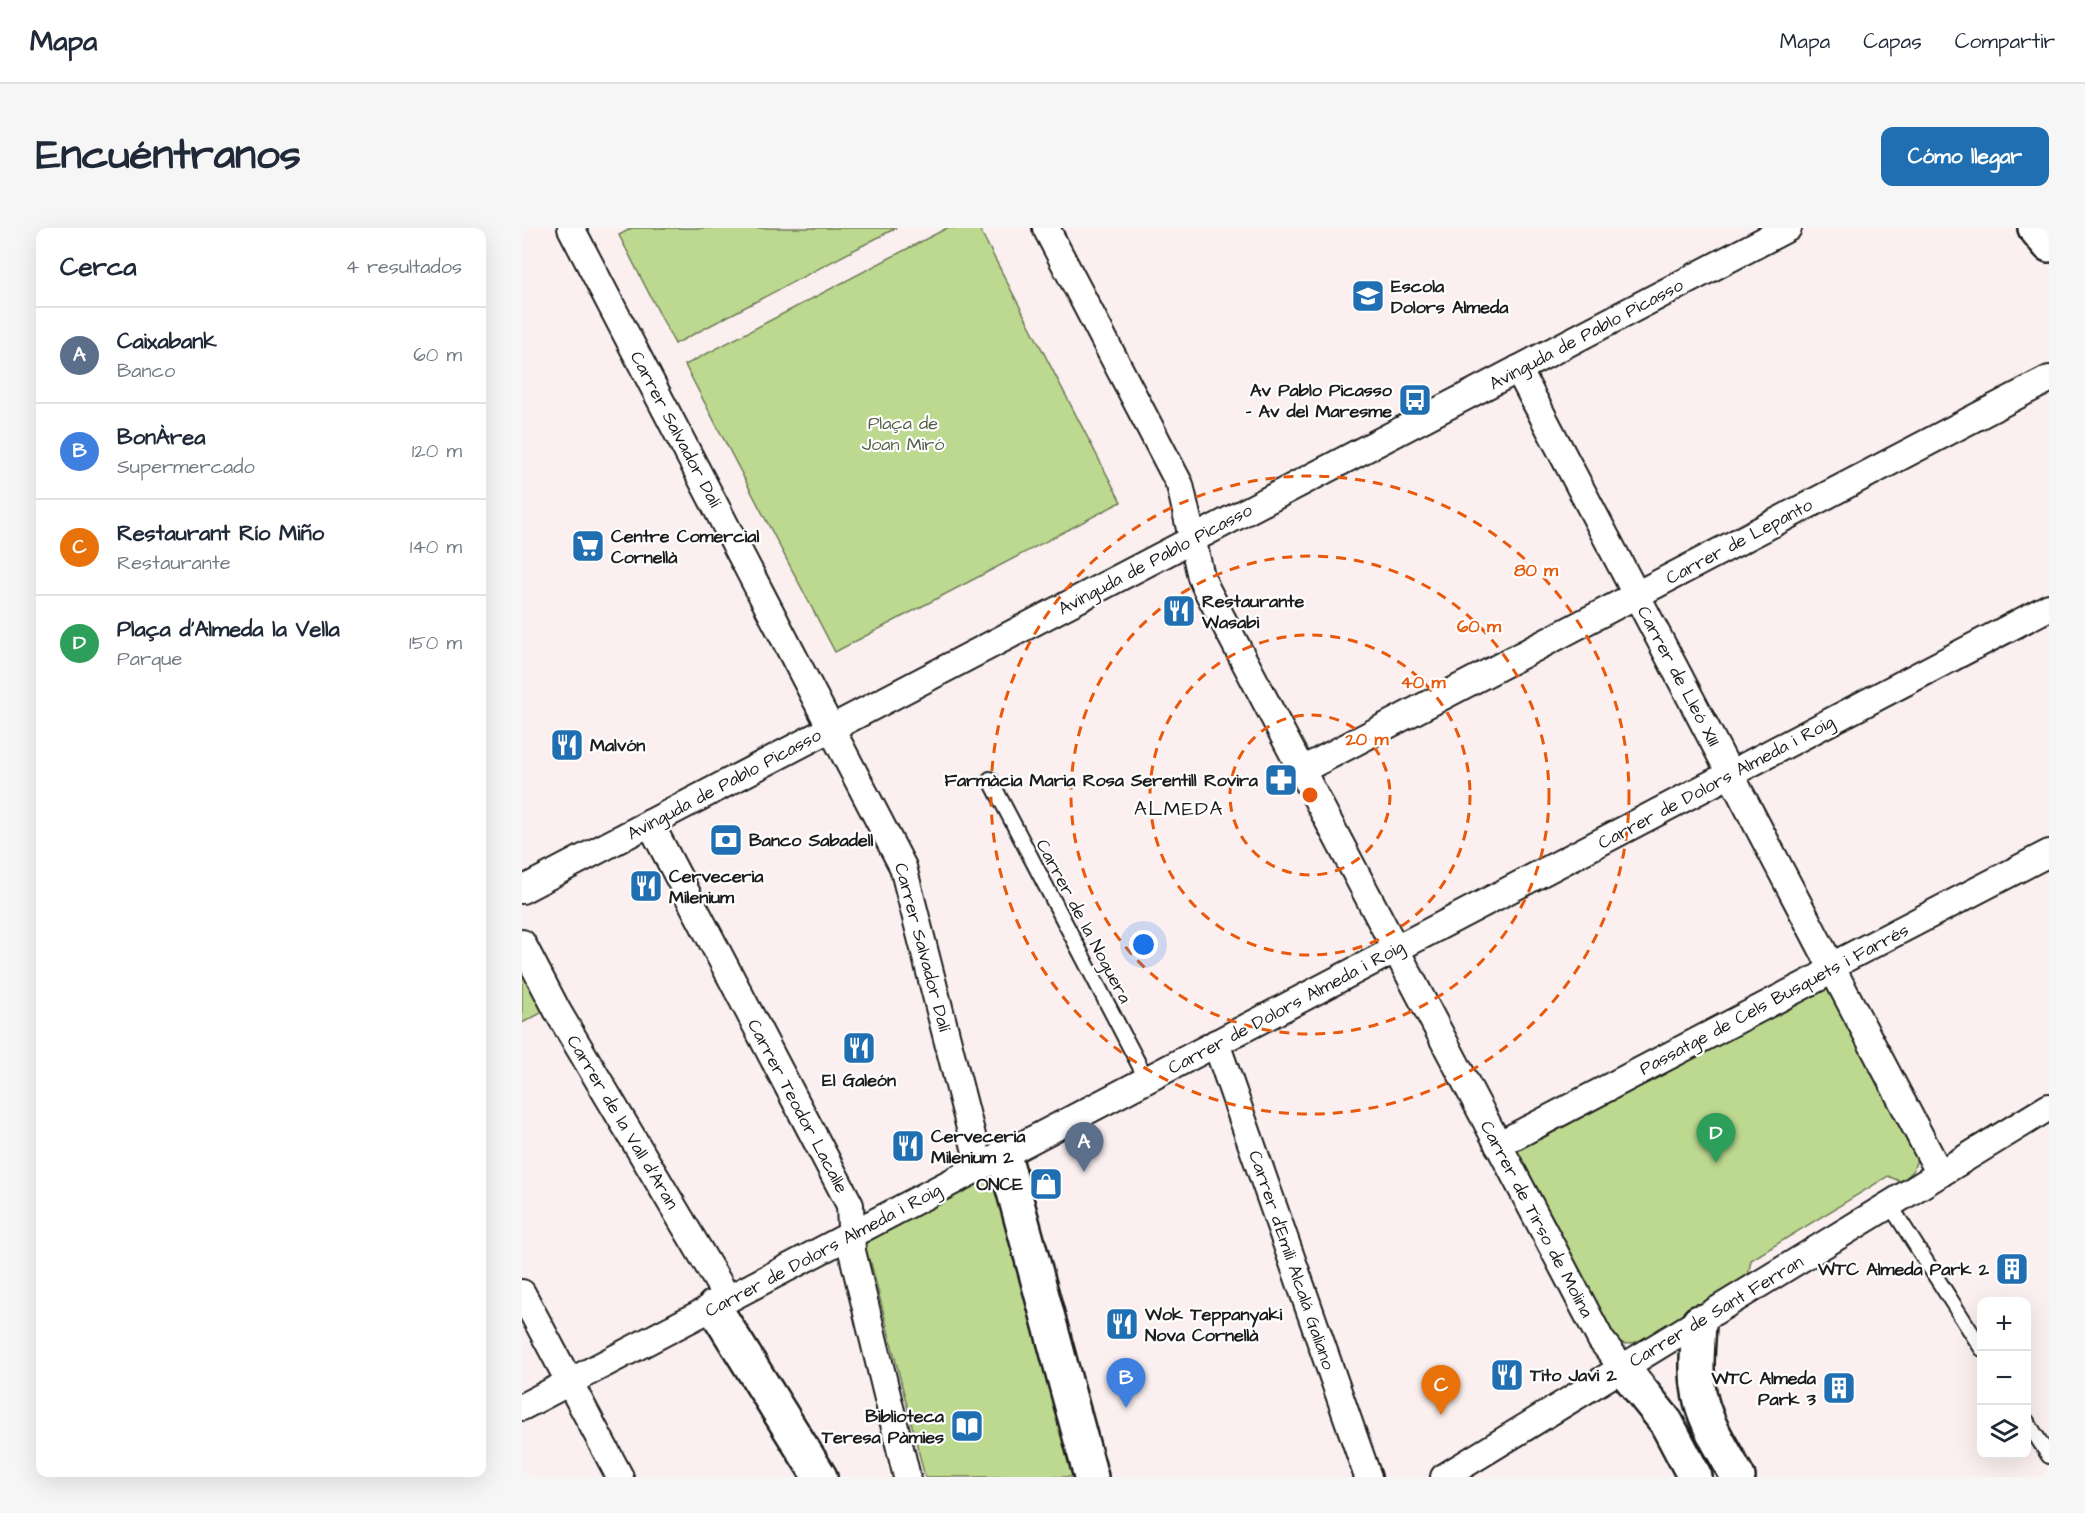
<!DOCTYPE html>
<html lang="es">
<head>
<meta charset="utf-8">
<style>
  body { margin:0; font-family:"Architects Daughter",sans-serif; background:#f6f6f7; color:#1f2937 }
  .controls { position:absolute; right:18px; bottom:18px; display:grid; overflow:hidden; border-radius:12px; box-shadow:0 6px 24px #0002 }
  .controls button { width:54px; height:54px; display:grid; place-items:center; padding:0; border:0; border-bottom:2px solid #e0e1e3; background:#fff; color:#1f2937; font:30px sans-serif }
  .you { position:absolute; left:622px; top:717px; width:21px; height:21px; margin:-15px; border:4px solid #fff; border-radius:50%; background:#1a73e8; box-shadow:0 0 0 9px #1a73e833 }
  .badge { display:grid; place-items:center; width:39px; height:39px; border-radius:50%; background:#1f6fb2; color:#fff; font-size:20px; font-weight:700 }
  .pin { position:absolute; translate:-50% -50px; filter:drop-shadow(0 2px 3px #0008) }
  .pin::after { content:''; position:absolute; top:32px; width:21px; height:18px; background:inherit; clip-path:polygon(0 0,100% 0,50% 100%) }
  .list { margin:0; padding:0; list-style:none }
  h2 { display:flex; justify-content:space-between; align-items:center; height:78px; margin:0; padding:0 24px; font-size:26px }
  h2 small { font-size:20px; font-weight:400; color:#747a83 }
  .list li { display:grid; grid-template-columns:39px 1fr auto; gap:18px; align-items:center; box-sizing:border-box; height:96px; padding:0 24px; border-top:2px solid #e0e1e3 }
  .list b { display:block; font-size:22px; white-space:nowrap }
  .list p { margin:0; font-size:20px; white-space:nowrap; color:#747a83 }
  .list em { font-size:20px; font-style:normal; color:#747a83 }
  .icon { flex:none; width:33px; height:33px; fill:none; stroke:currentColor; stroke-width:2; stroke-linecap:round; stroke-linejoin:round }
  .map { position:relative; flex:none; width:1527px; height:1249px; overflow:hidden; border-radius:12px }
  header { display:flex; align-items:center; gap:36px; box-sizing:border-box; height:84px; padding:0 30px; background:#fff; border-bottom:2px solid #e0e1e3 }
  header strong { font-size:28px }
  nav { display:flex; gap:33px; margin-inline-start:auto; font-size:21px }
  .intro { display:flex; align-items:center; justify-content:space-between; box-sizing:border-box; height:144px; padding:0 36px }
  h1 { margin:0; font-size:42px }
  .button { padding:15px 27px; border-radius:12px; background:#1f6fb2; color:#fff; font-size:21px; font-weight:700 }
  main { display:flex; gap:36px; padding:0 36px }
  aside { flex:1; background:#fff; border-radius:12px; box-shadow:0 6px 24px #0002 }
  .map>svg:first-child { display:block }
  .park { fill:#bdd990; stroke:#6c7a56; stroke-width:1.5 }
  .lines { fill:none; stroke-linecap:round; stroke-linejoin:round }
  .lane-casing { stroke:#1c1c1c; stroke-width:18 }
  .street-casing { stroke:#1c1c1c; stroke-width:30 }
  .secondary-casing { stroke:#1c1c1c; stroke-width:38 }
  .lane { stroke:#fff; stroke-width:14 }
  .street { stroke:#fff; stroke-width:26 }
  .secondary { stroke:#fff; stroke-width:33 }
  .ring { fill:none; stroke:#e8590c; stroke-width:3; stroke-dasharray:10 8 }
  .labels { text-anchor:middle; stroke-width:4.5; stroke-linejoin:round; paint-order:stroke }
  .poi-label { font-size:18px; font-weight:bold; fill:#1c1c1c; stroke:#fff; text-anchor:start }
  .street-label { font-size:18px; fill:#1c1c1c; stroke:#fff }
  .park-label { font-size:18px; fill:#545e45; stroke:#fff }
  .neighbourhood-label { font-size:20px; letter-spacing:1.5px; fill:#1c1c1c; stroke:#fff }
  .centre { fill:#e8590c; stroke:#fff; stroke-width:3 }
  .ring-label { font-size:18px; text-anchor:middle; font-weight:bold; fill:#e8590c; stroke:#fff; stroke-width:4.5; stroke-linejoin:round; paint-order:stroke }
</style>
</head>
<body>
<header>
<strong>Mapa</strong>
<nav><a>Mapa</a><a>Capas</a><a>Compartir</a></nav>
</header>
<div class="intro"><h1>Encuéntranos</h1><a class="button">Cómo llegar</a></div>
<main>
<aside>
<h2>Cerca<small>4 resultados</small></h2>
<ul class="list">
<li><span class="badge" style="background:#5c6f8a">A</span><div><b>Caixabank</b><p>Banco</p></div><em>60 m</em></li>
<li><span class="badge" style="background:#3f7fe0">B</span><div><b>BonÀrea</b><p>Supermercado</p></div><em>120 m</em></li>
<li><span class="badge" style="background:#e8710a">C</span><div><b>Restaurant Río Miño</b><p>Restaurante</p></div><em>140 m</em></li>
<li><span class="badge" style="background:#2e9e5b">D</span><div><b>Plaça d'Almeda la Vella</b><p>Parque</p></div><em>150 m</em></li>
</ul>
</aside>
<div class="map">
<svg width="1527" height="1249" viewBox="0 0 1527 1249">
  <rect width="100%" height="100%" fill="#fbefef"/>
  <filter id="ink" filterUnits="userSpaceOnUse"><feTurbulence type="fractalNoise" baseFrequency=".0167" numOctaves="2"/><feDisplacementMap in="SourceGraphic" scale="12" xChannelSelector="R" yChannelSelector="G"/><feConvolveMatrix kernelMatrix="1 2 1 2 8 2 1 2 1" color-interpolation-filters="sRGB"/></filter>
  <g filter="url(#ink)">
    <!-- park -->
    <g class="park">
      <path d="M110,0H374L153,116L97,7Z"/>
      <path d="M425,0H457L599,274L313,424L163,137Z"/>
      <path d="M0,735L25,782L0,795Z"/>
      <path d="M1303,754L1396,928L1391,943L1380,954L1366,948L1229,1032L1226,1048L1118,1113L1105,1116L1090,1113L992,929L994,920L1015,905L1019,911L1285,771L1282,764Z"/>
      <path d="M464,948L473,950L563,1249H403L349,1035L342,1036V1012Z"/>
    </g>
    <g class="lines">
      <!-- lane casing -->
      <g class="lane-casing">
        <g id="lane">
          <path d="M468,551L625,852"/>
          <path d="M1368,977L1460,1121"/>
          <path d="M1504,1192L1527,1228"/>
        </g>
      </g>
      <!-- street casing -->
      <g class="street-casing">
        <g id="street">
          <path d="M49,0L381,639L458,939"/>
          <path d="M524,0L658,257L679,349L685,362L1079,1112L1100,1139"/>
          <path d="M996,141L1418,946"/>
          <path d="M780,542L1527,151"/>
          <path d="M128,595L328,977L330,1023L385,1249"/>
          <path d="M0,662L1266,0"/>
          <path d="M0,715L36,784L206,1071"/>
          <path d="M694,815L846,1249"/>
          <path d="M976,917L1296,750L1323,731L1527,625"/>
          <path d="M0,1065L98,1249"/>
          <path d="M0,1179L1527,379"/>
          <path d="M922,1249L1527,879"/>
        </g>
      </g>
      <!-- secondary casing -->
      <g class="secondary-casing">
        <g id="secondary">
          <path d="M1513,0L1527,17"/>
          <path d="M482,927L569,1249"/>
          <path d="M192,1079L298,1249"/>
          <path d="M1177,1094C1176,1120 1172,1147 1179,1173C1186,1200 1203,1225 1216,1249"/>
          <path d="M1100,1139L1144,1194L1173,1249"/>
        </g>
      </g>
      <!-- lane -->
      <use href="#lane" class="lane"/>
      <!-- street -->
      <use href="#street" class="street"/>
      <!-- secondary -->
      <use href="#secondary" class="secondary"/>
    </g>
  </g>
  <!-- distance rings -->
  <g class="ring">
    <circle cx="788" cy="567" r="80"/>
    <circle cx="788" cy="567" r="160"/>
    <circle cx="788" cy="567" r="239"/>
    <circle cx="788" cy="567" r="319"/>
  </g>
  <!-- icons -->
  <defs>
    <g id="school-square" transform="scale(1.725)"><rect x="-9" y="-9" width="18" height="18" rx="4" fill="#1f6fb2" stroke="#fff"/><path d="M0-5L7-2L0 1L-7-2ZM-4 1L0 2.5L4 1V4Q0 6-4 4Z" fill="#fff"/></g>
    <g id="bus-square" transform="scale(1.725)"><rect x="-9" y="-9" width="18" height="18" rx="4" fill="#1f6fb2" stroke="#fff"/><path d="M-5-6H5V4H4V6H2V4H-2V6H-4V4H-5ZM-3.5-4V0h7V-4ZM-3.5 1.2v1.5H-2V1.2ZM2 1.2v1.5H3.5V1.2Z" fill="#fff"/></g>
    <g id="supermarket-square" transform="scale(1.725)"><rect x="-9" y="-9" width="18" height="18" rx="4" fill="#1f6fb2" stroke="#fff"/><path d="M-6-5.5h2.5l.6 2H6L4.5 2H-2.5L-4.4-4H-6ZM-1.5 3.2a1.3 1.3 0 1 0 .1 0ZM3 3.2a1.3 1.3 0 1 0 .1 0Z" fill="#fff"/></g>
    <g id="restaurant-square" transform="scale(1.725)"><rect x="-9" y="-9" width="18" height="18" rx="4" fill="#1f6fb2" stroke="#fff"/><path d="M-5-6h1v4h1v-4h1v4h1v-4h1v5L-1.5 .5V6h-2V.5L-5-1ZM5-6V6H3V1.5H1.5Q1.5-4 5-6Z" fill="#fff"/></g>
    <g id="pharmacy-square" transform="scale(1.725)"><rect x="-9" y="-9" width="18" height="18" rx="4" fill="#1f6fb2" stroke="#fff"/><path d="M-2-6h4v4h4v4h-4v4h-4v-4h-4v-4h4Z" fill="#fff"/></g>
    <g id="bank-square" transform="scale(1.725)"><rect x="-9" y="-9" width="18" height="18" rx="4" fill="#1f6fb2" stroke="#fff"/><path d="M-6-4H6V4H-6ZM0-2.3a2.3 2.3 0 1 0 0 4.6a2.3 2.3 0 1 0 0-4.6Z" fill="#fff"/></g>
    <g id="shop-square" transform="scale(1.725)"><rect x="-9" y="-9" width="18" height="18" rx="4" fill="#1f6fb2" stroke="#fff"/><path d="M-5-2.5h2.3a2.7 3.5 0 0 1 5.4 0H5L5.5 6h-11ZM-1.5-2.5h3a1.5 2.3 0 0 0-3 0Z" fill="#fff"/></g>
    <g id="building-square" transform="scale(1.725)"><rect x="-9" y="-9" width="18" height="18" rx="4" fill="#1f6fb2" stroke="#fff"/><path d="M-4-6H4V6H1V3H-1V6H-4ZM-2.5-4.3h1.7v1.8h-1.7ZM.8-4.3h1.7v1.8H.8ZM-2.5-1h1.7V.8h-1.7ZM.8-1h1.7V.8H.8Z" fill="#fff"/></g>
    <g id="library-square" transform="scale(1.725)"><rect x="-9" y="-9" width="18" height="18" rx="4" fill="#1f6fb2" stroke="#fff"/><path d="M-6-4Q-3-5.5-.7-3.5V5Q-3 3-6 4ZM6-4Q3-5.5 .7-3.5V5Q3 3 6 4Z" fill="#fff"/></g>
  </defs>
  <g fill-rule="evenodd">
    <use href="#school-square" x="846" y="68"/>
    <use href="#bus-square" x="893" y="172"/>
    <use href="#supermarket-square" x="66" y="318"/>
    <use href="#restaurant-square" x="657" y="383"/>
    <use href="#restaurant-square" x="45" y="517"/>
    <use href="#pharmacy-square" x="759" y="552"/>
    <use href="#bank-square" x="204" y="612"/>
    <use href="#restaurant-square" x="124" y="658"/>
    <use href="#restaurant-square" x="337" y="820"/>
    <use href="#restaurant-square" x="386" y="918"/>
    <use href="#shop-square" x="524" y="956"/>
    <use href="#building-square" x="1490" y="1041"/>
    <use href="#restaurant-square" x="600" y="1096"/>
    <use href="#restaurant-square" x="985" y="1147"/>
    <use href="#building-square" x="1317" y="1160"/>
    <use href="#library-square" x="445" y="1198"/>
  </g>
  <g class="labels">
    <!-- poi labels -->
    <g class="poi-label">
      <text x="869" y="64">Escola<tspan x="869" dy="21">Dolors Almeda</tspan></text>
      <text x="870" y="168" text-anchor="end">Av Pablo Picasso<tspan x="870" dy="21">- Av del Maresme</tspan></text>
      <text x="89" y="314">Centre Comercial<tspan x="89" dy="21">Cornellà</tspan></text>
      <text x="680" y="379">Restaurante<tspan x="680" dy="21">Wasabi</tspan></text>
      <text x="68" y="523">Malvón</text>
      <text x="736" y="558" text-anchor="end">Farmàcia Maria Rosa Serentill Rovira</text>
      <text x="227" y="618">Banco Sabadell</text>
      <text x="147" y="654">Cerveceria<tspan x="147" dy="21">Milenium</tspan></text>
      <text x="337" y="858" text-anchor="middle">El Galeón</text>
      <text x="409" y="914">Cerveceria<tspan x="409" dy="21">Milenium 2</tspan></text>
      <text x="501" y="962" text-anchor="end">ONCE</text>
      <text x="1467" y="1047" text-anchor="end">WTC Almeda Park 2</text>
      <text x="623" y="1092">Wok Teppanyaki<tspan x="623" dy="21">Nova Cornellà</tspan></text>
      <text x="1008" y="1153">Tito Javi 2</text>
      <text x="1294" y="1156" text-anchor="end">WTC Almeda<tspan x="1294" dy="21">Park 3</tspan></text>
      <text x="422" y="1194" text-anchor="end">Biblioteca<tspan x="422" dy="21">Teresa Pàmies</tspan></text>
    </g>
    <!-- street labels -->
    <g class="street-label">
      <text transform="translate(1064 106) rotate(-28)" y="6">Avinguda de Pablo Picasso</text>
      <text transform="translate(154 201) rotate(62)" y="6">Carrer Salvador Dalí</text>
      <text transform="translate(1217 313) rotate(-28)" y="6">Carrer de Lepanto</text>
      <text transform="translate(633 331) rotate(-28)" y="6">Avinguda de Pablo Picasso</text>
      <text transform="translate(1157 448) rotate(62)" y="6">Carrer de Lleó XIII</text>
      <text transform="translate(1194 554) rotate(-28)" y="6">Carrer de Dolors Almeda i Roig</text>
      <text transform="translate(202 556) rotate(-28)" y="6">Avinguda de Pablo Picasso</text>
      <text transform="translate(562 693) rotate(62)" y="6">Carrer de la Noguera</text>
      <text transform="translate(401 719) rotate(75)" y="6">Carrer Salvador Dalí</text>
      <text transform="translate(1252 771) rotate(-28)" y="6">Passatge de Cels Busquets i Farrés</text>
      <text transform="translate(764 779) rotate(-28)" y="6">Carrer de Dolors Almeda i Roig</text>
      <text transform="translate(276 878) rotate(62)" y="6">Carrer Teodor Lacalle</text>
      <text transform="translate(101 894) rotate(59)" y="6">Carrer de la Vall d'Aran</text>
      <text transform="translate(1015 991) rotate(62)" y="6">Carrer de Tirso de Molina</text>
      <text transform="translate(301 1022) rotate(-28)" y="6">Carrer de Dolors Almeda i Roig</text>
      <text transform="translate(770 1032) rotate(71)" y="6">Carrer d'Emili Alcalá Galiano</text>
      <text transform="translate(1194 1083) rotate(-31)" y="6">Carrer de Sant Ferran</text>
    </g>
    <!-- park labels -->
    <g class="park-label">
      <text x="381" y="201">Plaça de<tspan x="381" dy="21">Joan Miró</tspan></text>
    </g>
    <!-- neighbourhood labels -->
    <g class="neighbourhood-label">
      <text x="657" y="587">ALMEDA</text>
    </g>
  </g>
  <circle cx="788" cy="567" r="9" class="centre"/>
  <g class="ring-label">
    <text x="1014" y="348">80 m</text>
    <text x="957" y="404">60 m</text>
    <text x="901" y="460">40 m</text>
    <text x="845" y="517">20 m</text>
  </g>
</svg>
<div class="controls">
<button>+</button>
<button>−</button>
<button><svg class="icon" aria-label="layers" viewBox="0 0 24 24"><path d="M12 4l9 5-9 5-9-5zM3 14l9 5 9-5"/></svg></button>
</div>
<div class="you"></div>
<div class="pin badge" style="left:562px;top:944px;background:#5c6f8a">A</div>
<div class="pin badge" style="left:604px;top:1180px;background:#3f7fe0">B</div>
<div class="pin badge" style="left:919px;top:1187px;background:#e8710a">C</div>
<div class="pin badge" style="left:1194px;top:935px;background:#2e9e5b">D</div>
</div>
</main>
</body>
</html>
